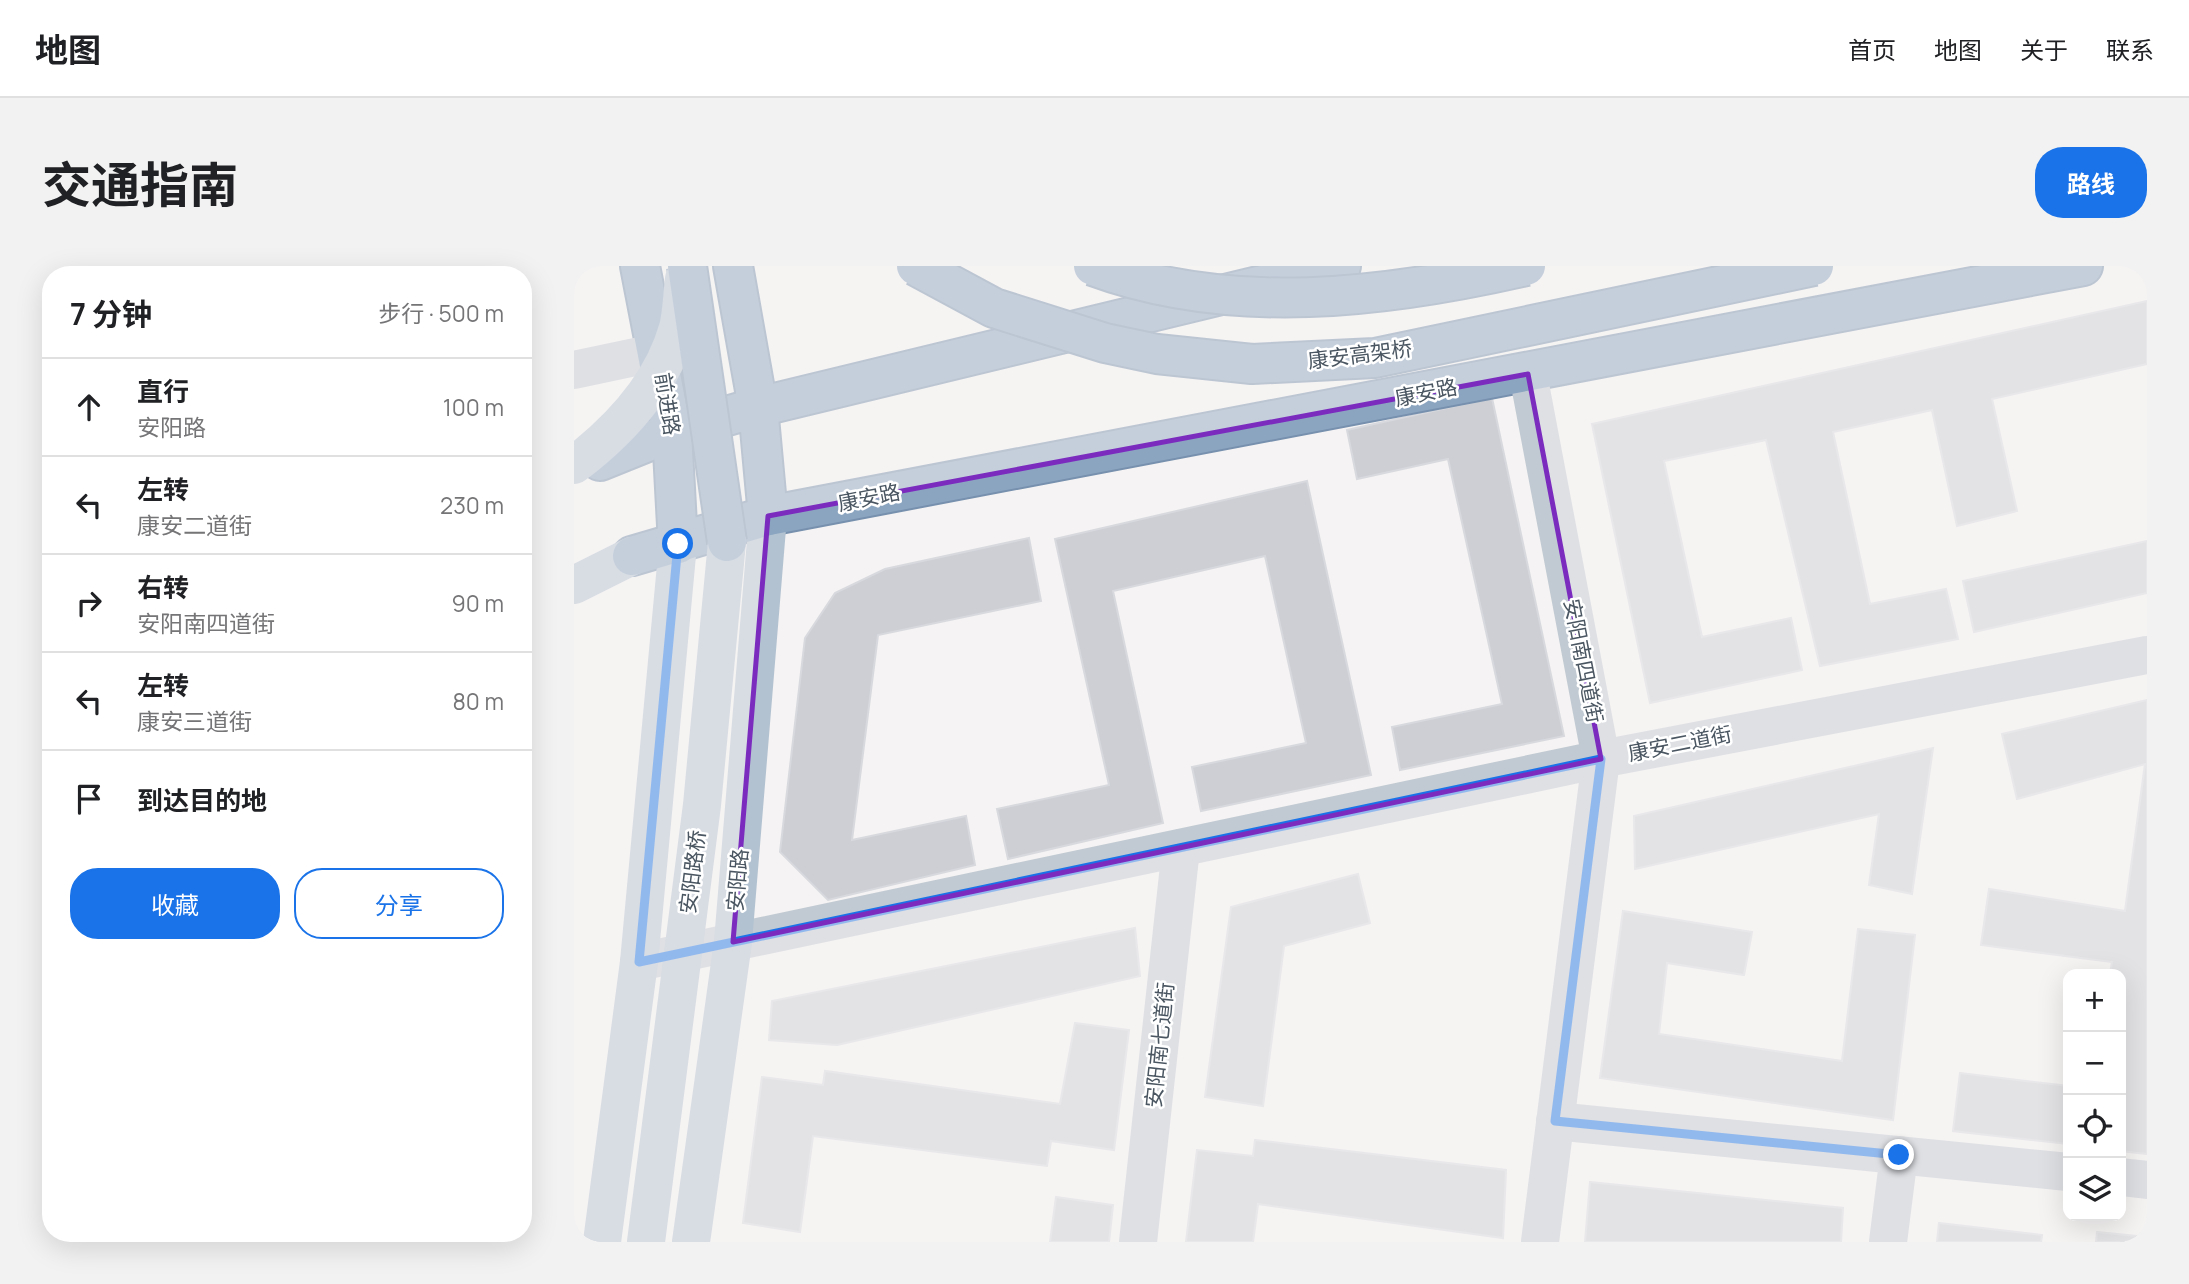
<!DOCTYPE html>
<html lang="zh">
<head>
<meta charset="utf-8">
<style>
  body { margin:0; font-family:Manrope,"Noto Sans SC",sans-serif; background:#f2f2f2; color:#202124 }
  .controls { position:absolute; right:21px; bottom:21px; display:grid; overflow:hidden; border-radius:14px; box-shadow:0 7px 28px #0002 }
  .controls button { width:63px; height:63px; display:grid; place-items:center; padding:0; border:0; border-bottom:2px solid #e0e0e0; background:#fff; color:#202124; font:35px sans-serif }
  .stop { position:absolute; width:21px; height:21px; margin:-16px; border:5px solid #1a73e8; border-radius:50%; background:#fff }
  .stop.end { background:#1a73e8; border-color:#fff; box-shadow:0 2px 7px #0008 }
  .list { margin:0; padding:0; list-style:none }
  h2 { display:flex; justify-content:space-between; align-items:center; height:91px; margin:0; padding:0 28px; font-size:30px }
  h2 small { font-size:23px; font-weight:400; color:#757577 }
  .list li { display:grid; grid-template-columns:46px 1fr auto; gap:21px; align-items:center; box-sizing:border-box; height:98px; padding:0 28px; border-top:2px solid #e0e0e0 }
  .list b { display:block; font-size:26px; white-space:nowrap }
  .list p { margin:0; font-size:23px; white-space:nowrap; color:#757577 }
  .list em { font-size:23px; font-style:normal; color:#757577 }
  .actions { display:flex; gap:14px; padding:21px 28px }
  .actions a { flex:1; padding:16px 0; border:2px solid #1a73e8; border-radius:28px; text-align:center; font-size:24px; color:#1a73e8 }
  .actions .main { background:#1a73e8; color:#fff }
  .icon { flex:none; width:38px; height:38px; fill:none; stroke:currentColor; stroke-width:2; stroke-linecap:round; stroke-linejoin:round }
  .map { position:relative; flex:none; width:1573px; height:976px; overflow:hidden; border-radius:28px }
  header { display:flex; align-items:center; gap:42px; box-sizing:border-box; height:98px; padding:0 35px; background:#fff; border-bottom:2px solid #e0e0e0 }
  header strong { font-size:33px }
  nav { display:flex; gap:38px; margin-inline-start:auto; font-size:24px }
  .intro { display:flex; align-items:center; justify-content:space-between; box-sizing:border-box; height:168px; padding:0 42px }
  h1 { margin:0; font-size:49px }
  .button { padding:18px 32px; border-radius:28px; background:#1a73e8; color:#fff; font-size:24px; font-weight:700 }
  main { display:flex; gap:42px; padding:0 42px }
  aside { flex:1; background:#fff; border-radius:28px; box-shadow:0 7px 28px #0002 }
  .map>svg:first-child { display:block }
  .building { fill:#cdcfd5; stroke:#d7d9de; stroke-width:2 }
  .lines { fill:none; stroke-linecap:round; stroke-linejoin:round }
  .highway-casing { stroke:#7690ad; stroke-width:42 }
  .minor { stroke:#c1cad2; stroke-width:38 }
  .major { stroke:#b3c2d1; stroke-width:38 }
  .highway { stroke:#8ba5c1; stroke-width:38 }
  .highway-bridge-casing { stroke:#7690ad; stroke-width:42; stroke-linecap:butt }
  .major-bridge { stroke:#b3c2d1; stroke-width:38 }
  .highway-bridge { stroke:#8ba5c1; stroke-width:38 }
  .route { stroke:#1a73e8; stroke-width:9 }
  .marked { fill:none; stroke:#7b2cbf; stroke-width:5; stroke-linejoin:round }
  .labels { text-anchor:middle; stroke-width:5; stroke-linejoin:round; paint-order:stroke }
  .street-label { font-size:21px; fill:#4a5661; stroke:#fff }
</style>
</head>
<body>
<header>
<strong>地图</strong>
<nav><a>首页</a><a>地图</a><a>关于</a><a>联系</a></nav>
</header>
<div class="intro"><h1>交通指南</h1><a class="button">路线</a></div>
<main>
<aside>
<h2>7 分钟<small>步行 · 500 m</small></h2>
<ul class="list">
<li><svg class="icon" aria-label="ahead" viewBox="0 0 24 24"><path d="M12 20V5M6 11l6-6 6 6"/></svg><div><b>直行</b><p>安阳路</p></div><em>100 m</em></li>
<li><svg class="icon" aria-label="left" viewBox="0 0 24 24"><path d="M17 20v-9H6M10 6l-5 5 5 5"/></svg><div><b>左转</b><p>康安二道街</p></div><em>230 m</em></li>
<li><svg class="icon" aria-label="right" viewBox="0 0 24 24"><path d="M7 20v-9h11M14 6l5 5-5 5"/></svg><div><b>右转</b><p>安阳南四道街</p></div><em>90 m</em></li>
<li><svg class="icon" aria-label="left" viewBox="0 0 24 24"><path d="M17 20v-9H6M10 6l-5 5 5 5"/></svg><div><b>左转</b><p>康安三道街</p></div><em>80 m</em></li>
<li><svg class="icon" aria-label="arrive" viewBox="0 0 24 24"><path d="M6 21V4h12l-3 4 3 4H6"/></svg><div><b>到达目的地</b></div></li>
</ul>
<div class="actions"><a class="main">收藏</a><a>分享</a></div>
</aside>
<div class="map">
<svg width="1573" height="976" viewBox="0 0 1573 976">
  <rect width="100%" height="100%" fill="#f5f3f3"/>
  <!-- building -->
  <g class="building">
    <path d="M1573,35V98L1418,133L1443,245L1383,260L1358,144L1259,166L1296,338L1372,323L1384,373L1246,400L1192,174L1090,195L1128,371L1217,352L1228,404L1076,437L1018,158Z"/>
    <path d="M918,132L990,470L826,504L818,461L928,438L874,193L783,213L773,164Z"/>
    <path d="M733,215L797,509L627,545L618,501L732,477L691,290L539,325L589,557L434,593L423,543L535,519L481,273Z"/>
    <path d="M455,272L467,335L304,369L278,574L392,550L401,599L254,634L206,586L231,372L261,327L311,303Z"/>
    <path d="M1573,275V327L1400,366L1389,315Z"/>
    <path d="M1573,434V888L1547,885V708H1536L1538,696L1407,679L1415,623L1551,645L1571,498L1443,533L1428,468Z"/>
    <path d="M1359,482L1338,628L1295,619L1305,548L1061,603L1060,550Z"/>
    <path d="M784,608L796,657L710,680L689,840L631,831L657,641Z"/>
    <path d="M1049,645L1178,666L1170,709L1093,697L1085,768L1268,795L1284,663L1341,669L1319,854L1026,812Z"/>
    <path d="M561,662L566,710L263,779L195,774L198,735Z"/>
    <path d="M501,757L555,764L540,884L477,875L473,900L239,870L226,966L169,957L188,811L249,819L251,805L486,838Z"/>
    <path d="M1386,807L1494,820V878L1379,865Z"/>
    <path d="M681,874L932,904L929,972L684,938L679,976H612L623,884L679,890Z"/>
    <path d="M1016,916L1269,942L1267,976H1011Z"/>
    <path d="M482,931L539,939L535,976H476Z"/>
    <path d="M1365,957L1468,969L1467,976H1363Z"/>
    <path d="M1523,966L1573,971V976H1522Z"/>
  </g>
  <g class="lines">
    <!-- highway casing -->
    <g class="highway-casing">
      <g id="highway">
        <path d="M66,0L98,166L104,278"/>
        <path d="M159,0L184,141L194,250"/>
        <path d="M26,195L98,166L184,141L767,0"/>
        <path d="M58,290L194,250L1509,0"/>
      </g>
    </g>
    <!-- minor -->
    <g class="minor">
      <path d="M0,104L85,86"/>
      <path d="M954,108L1027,493L966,976"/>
      <path d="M65,696L1027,493L1573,389"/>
      <path d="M981,855L1494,906"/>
      <path d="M1547,911L1573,914"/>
      <path d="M564,976L607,582"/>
      <path d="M1314,976L1325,889"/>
    </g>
    <!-- major -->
    <g class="major">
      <path d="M0,319L58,290"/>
      <path d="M28,976L65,696L104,278"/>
      <path d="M117,976L159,676L194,250"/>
    </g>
    <!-- highway -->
    <use href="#highway" class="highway"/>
    <!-- highway-bridge casing -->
    <g class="highway-bridge-casing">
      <g id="highway-bridge">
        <path d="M113,0L153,276"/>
        <path d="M342,0L420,42L531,77L583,88L678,98L801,92L1240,0"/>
        <path d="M519,0C657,51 812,32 952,0"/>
      </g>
    </g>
    <!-- major-bridge -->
    <g class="major-bridge">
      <path d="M0,199C46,164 88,119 104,62C108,46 108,28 110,13"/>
      <path d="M72,976L128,539L153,276"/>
    </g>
    <!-- highway-bridge -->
    <use href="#highway-bridge" class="highway-bridge"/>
  </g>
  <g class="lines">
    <!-- route -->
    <path class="route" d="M104,278L65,696L1027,493L981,855L1325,889"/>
  </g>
  <!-- marked area -->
  <path d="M0 0H1573V976H0ZM954,108L1027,493L159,676L194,250Z" fill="#f5f3f3" fill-opacity=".55" fill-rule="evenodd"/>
  <path class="marked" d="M954,108L1027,493L159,676L194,250Z"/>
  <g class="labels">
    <!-- street labels -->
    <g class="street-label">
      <text transform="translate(786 89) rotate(-7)" y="7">康安高架桥</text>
      <text transform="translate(852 127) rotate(-11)" y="7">康安路</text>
      <text transform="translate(93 138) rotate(81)" y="7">前进路</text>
      <text transform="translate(295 232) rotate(-11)" y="7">康安路</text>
      <text transform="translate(1009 395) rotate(79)" y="7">安阳南四道街</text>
      <text transform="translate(1106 478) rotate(-11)" y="7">康安二道街</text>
      <text transform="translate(119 606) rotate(-83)" y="7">安阳路桥</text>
      <text transform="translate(164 614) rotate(-85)" y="7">安阳路</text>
      <text transform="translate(586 779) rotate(-84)" y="7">安阳南七道街</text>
    </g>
  </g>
</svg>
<div class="controls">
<button>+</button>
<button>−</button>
<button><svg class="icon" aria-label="locate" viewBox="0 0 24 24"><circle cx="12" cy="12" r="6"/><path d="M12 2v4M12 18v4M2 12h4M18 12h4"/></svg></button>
<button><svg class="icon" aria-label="layers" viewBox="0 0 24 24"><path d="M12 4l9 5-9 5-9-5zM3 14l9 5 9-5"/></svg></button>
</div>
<div class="stop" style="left:104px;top:278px"></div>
<div class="stop end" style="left:1325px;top:889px"></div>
</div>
</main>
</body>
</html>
